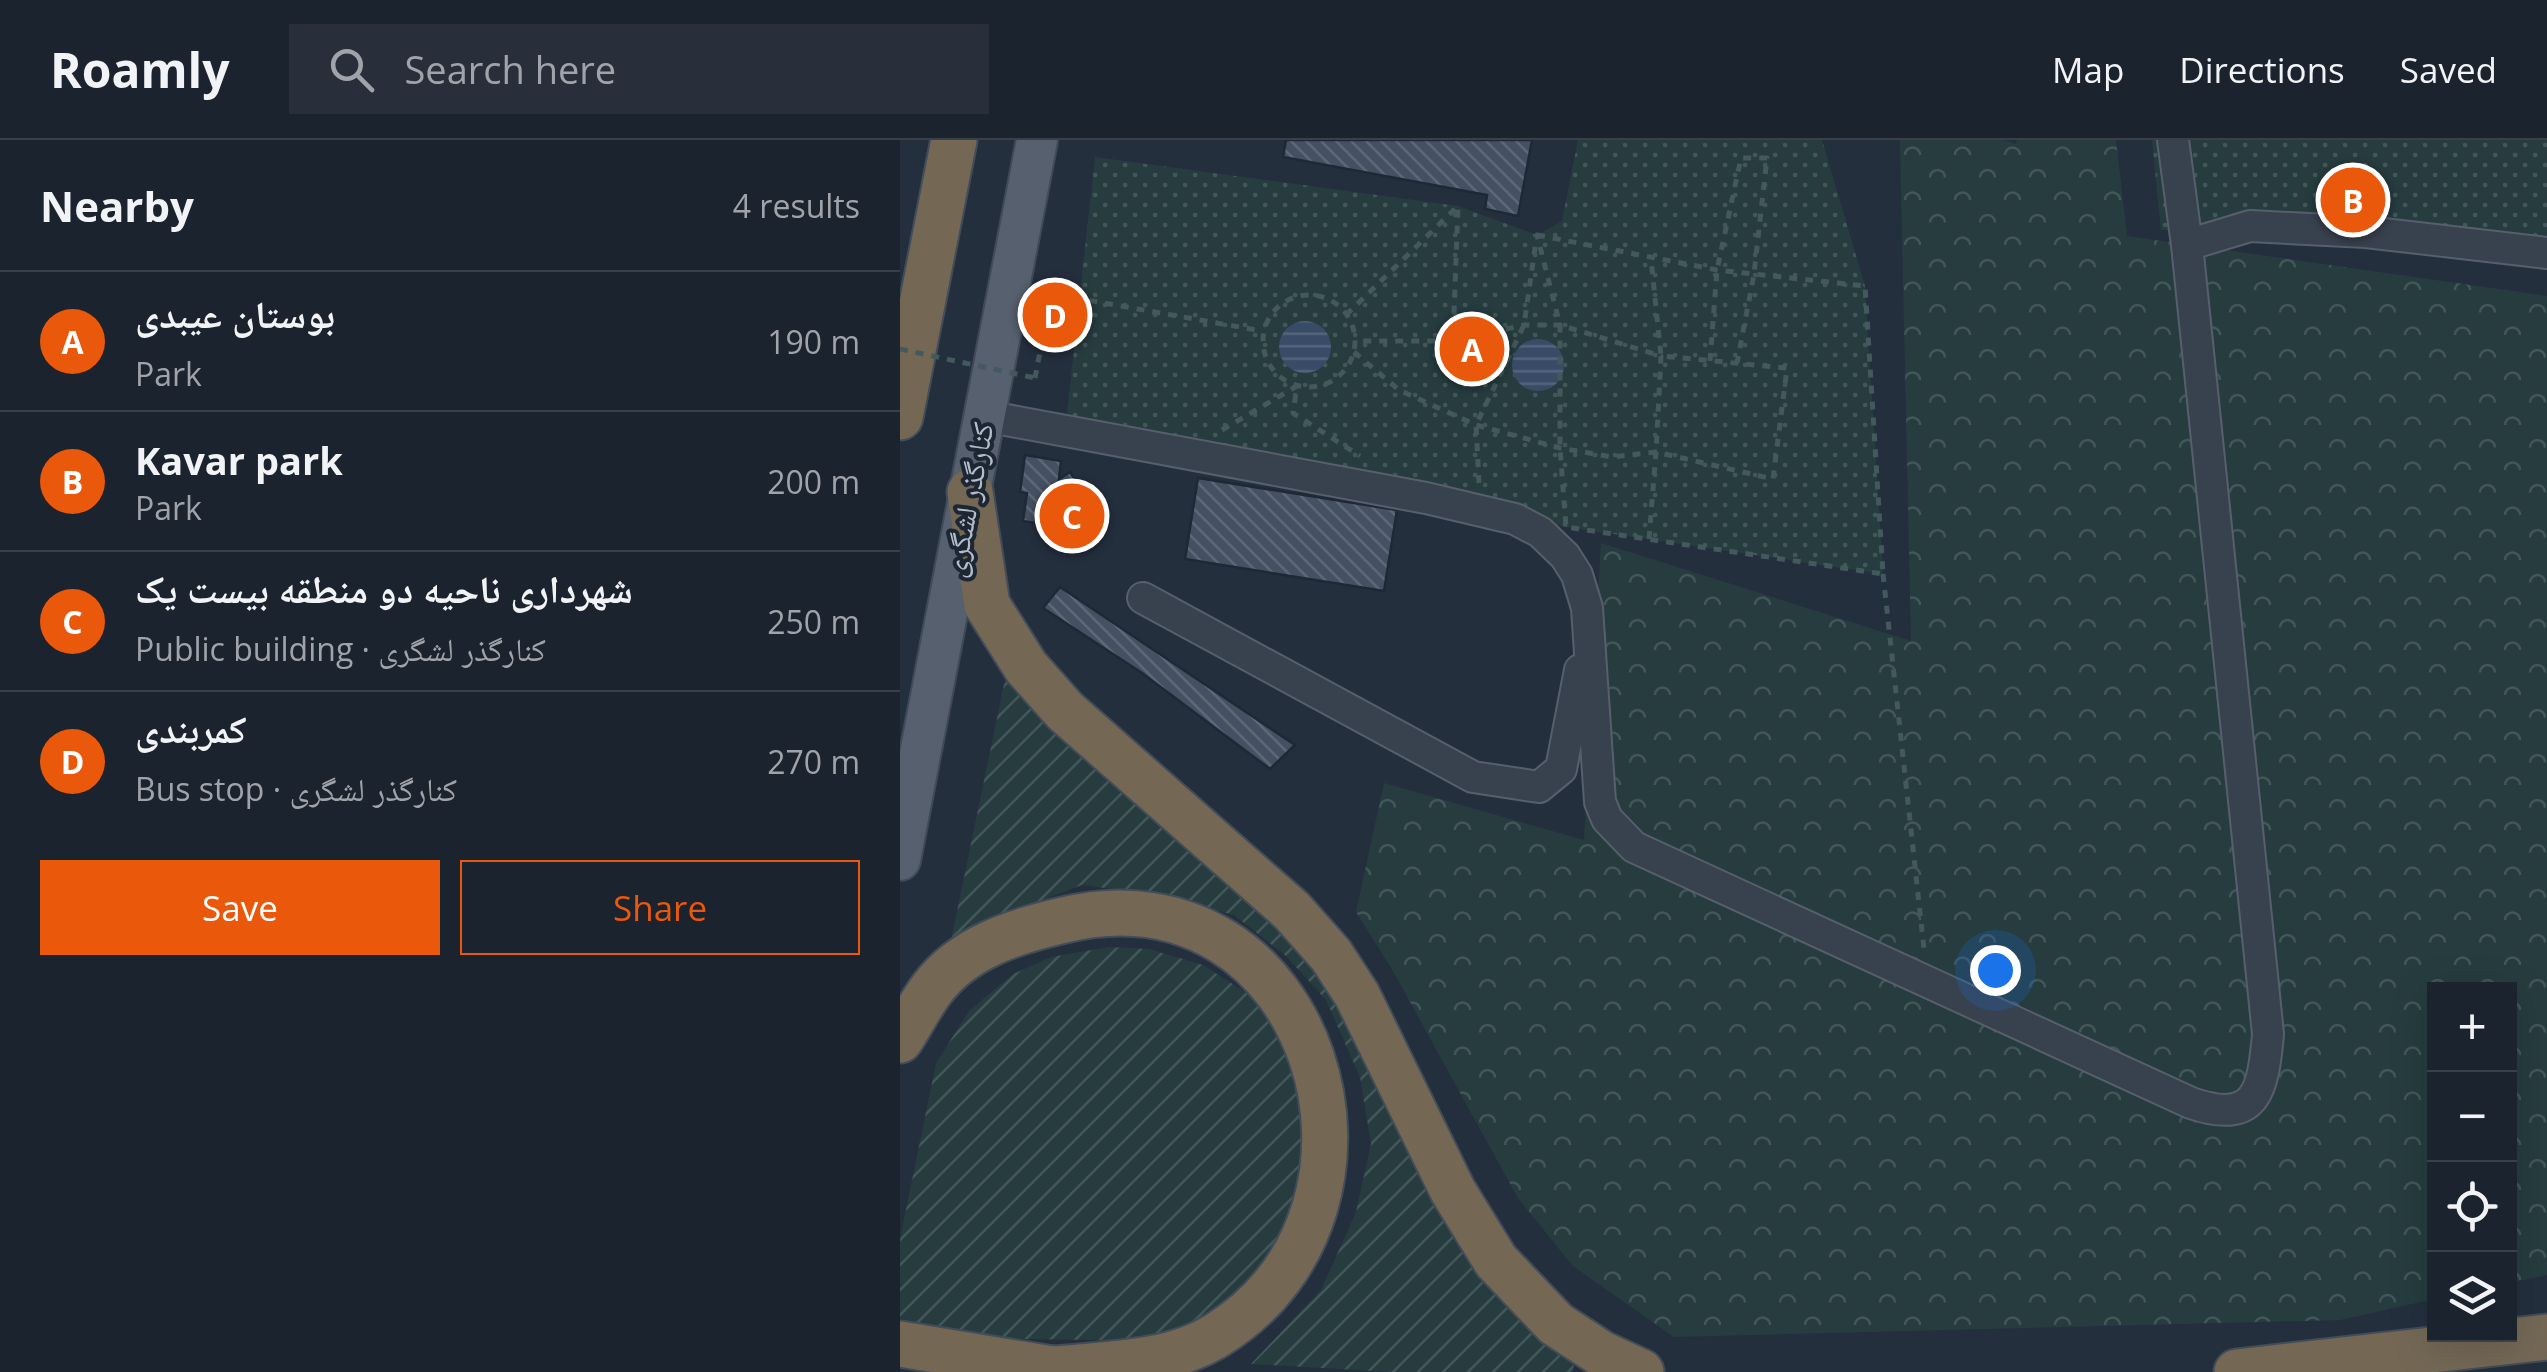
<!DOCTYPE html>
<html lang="en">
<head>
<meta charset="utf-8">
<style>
  body { margin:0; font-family:"Open Sans","Noto Naskh Arabic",sans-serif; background:#282f3a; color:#f1f3f6 }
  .controls { position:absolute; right:30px; bottom:30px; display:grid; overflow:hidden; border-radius:0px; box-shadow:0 10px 40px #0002 }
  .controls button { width:90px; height:90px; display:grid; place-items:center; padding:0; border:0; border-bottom:2px solid #39404a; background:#1b232e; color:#f1f3f6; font:50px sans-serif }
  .you { position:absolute; left:1095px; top:830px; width:35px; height:35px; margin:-25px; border:8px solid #fff; border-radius:50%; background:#1a73e8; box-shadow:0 0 0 15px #1a73e833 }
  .badge { display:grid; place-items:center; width:65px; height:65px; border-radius:50%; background:#ea580c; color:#fff; font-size:32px; font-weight:700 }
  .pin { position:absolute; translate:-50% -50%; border:5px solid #fff; box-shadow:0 2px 10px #0006 }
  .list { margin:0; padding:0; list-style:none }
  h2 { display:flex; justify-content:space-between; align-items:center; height:130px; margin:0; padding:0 40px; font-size:42px }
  h2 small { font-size:32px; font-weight:400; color:#a0a4aa }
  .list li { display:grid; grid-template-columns:65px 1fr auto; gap:30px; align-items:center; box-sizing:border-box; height:140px; padding:0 40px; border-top:2px solid #39404a }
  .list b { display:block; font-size:38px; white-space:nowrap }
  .list p { margin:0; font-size:32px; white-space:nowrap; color:#a0a4aa }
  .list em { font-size:32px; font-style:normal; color:#a0a4aa }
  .actions { display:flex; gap:20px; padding:30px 40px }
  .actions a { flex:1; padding:22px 0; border:2px solid #ea580c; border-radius:0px; text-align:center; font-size:35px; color:#ea580c }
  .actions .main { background:#ea580c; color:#fff }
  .icon { flex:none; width:55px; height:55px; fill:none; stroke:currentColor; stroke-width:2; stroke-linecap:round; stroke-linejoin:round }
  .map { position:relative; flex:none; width:1647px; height:1232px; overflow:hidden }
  header { display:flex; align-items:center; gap:60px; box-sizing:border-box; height:140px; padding:0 50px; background:#1b232e; border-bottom:2px solid #39404a }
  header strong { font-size:48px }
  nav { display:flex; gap:55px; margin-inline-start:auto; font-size:35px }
  .search { width:700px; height:90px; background:#282f3a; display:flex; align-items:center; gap:25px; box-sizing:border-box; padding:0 35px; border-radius:0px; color:#a0a4aa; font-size:38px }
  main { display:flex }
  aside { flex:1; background:#1b232e }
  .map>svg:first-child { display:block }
  .grass { fill:url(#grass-dots) }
  .forest { fill:url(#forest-crowns) }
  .garden { fill:url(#garden-furrows) }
  .water { fill:url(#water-rules) }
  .building { fill:url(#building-back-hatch); stroke:#1f2835; stroke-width:2.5 }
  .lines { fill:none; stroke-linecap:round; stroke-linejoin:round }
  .minor-casing { stroke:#565f6c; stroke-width:34 }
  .major-casing { stroke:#414a57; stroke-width:44 }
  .highway-casing { stroke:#434c59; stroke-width:49 }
  .path { stroke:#44595c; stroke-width:5; stroke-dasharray:8 8; stroke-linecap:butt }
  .minor { stroke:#38414e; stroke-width:30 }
  .major { stroke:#56606e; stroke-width:40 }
  .highway { stroke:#746855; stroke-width:45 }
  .path-bridge { stroke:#44595c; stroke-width:5; stroke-dasharray:8 8; stroke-linecap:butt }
  .labels { text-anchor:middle; stroke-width:8; stroke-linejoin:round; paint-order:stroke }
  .street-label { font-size:30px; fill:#b4bcc9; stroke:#1d2633 }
</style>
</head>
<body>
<header>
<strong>Roamly</strong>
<div class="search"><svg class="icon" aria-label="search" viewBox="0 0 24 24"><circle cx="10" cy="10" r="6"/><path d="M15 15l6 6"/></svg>Search here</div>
<nav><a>Map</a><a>Directions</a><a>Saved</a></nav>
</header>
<main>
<aside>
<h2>Nearby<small>4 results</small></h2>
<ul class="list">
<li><span class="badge">A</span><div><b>بوستان عیبدی</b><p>Park</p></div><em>190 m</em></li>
<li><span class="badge">B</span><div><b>Kavar park</b><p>Park</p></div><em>200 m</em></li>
<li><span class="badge">C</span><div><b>شهرداری ناحیه دو منطقه بیست یک</b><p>Public building · کنارگذر لشگری</p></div><em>250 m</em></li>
<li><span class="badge">D</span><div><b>کمربندی</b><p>Bus stop · کنارگذر لشگری</p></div><em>270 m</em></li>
</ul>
<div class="actions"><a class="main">Save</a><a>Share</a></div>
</aside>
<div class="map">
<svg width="1647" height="1232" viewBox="0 0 1647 1232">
  <defs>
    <pattern id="grass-dots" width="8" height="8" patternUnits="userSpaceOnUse" patternTransform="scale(2.5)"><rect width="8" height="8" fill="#263c3f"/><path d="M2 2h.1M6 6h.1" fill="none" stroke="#435659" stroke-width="1.8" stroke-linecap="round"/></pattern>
    <pattern id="forest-crowns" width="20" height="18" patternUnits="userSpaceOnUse" patternTransform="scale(2.5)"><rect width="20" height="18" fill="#263c3f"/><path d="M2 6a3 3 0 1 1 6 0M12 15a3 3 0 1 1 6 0" fill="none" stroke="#435659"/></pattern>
    <pattern id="garden-furrows" width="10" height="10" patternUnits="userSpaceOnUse" patternTransform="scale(2.5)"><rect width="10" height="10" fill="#263c3f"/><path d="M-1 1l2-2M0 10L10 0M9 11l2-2" fill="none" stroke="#435659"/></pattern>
    <pattern id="water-rules" width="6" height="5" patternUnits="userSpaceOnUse" patternTransform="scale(2.5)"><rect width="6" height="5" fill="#394c67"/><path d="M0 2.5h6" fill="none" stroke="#53647b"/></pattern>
    <pattern id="building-back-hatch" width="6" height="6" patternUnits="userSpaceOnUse" patternTransform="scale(2.5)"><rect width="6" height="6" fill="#455162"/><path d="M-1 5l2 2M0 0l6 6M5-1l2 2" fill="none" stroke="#5d6877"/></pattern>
  </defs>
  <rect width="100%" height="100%" fill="#242f3e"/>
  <!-- grass -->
  <g class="grass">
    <path d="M678,0H922L965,146L983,434L666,387L207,292L167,273L195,17L558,66L637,95L662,81Z"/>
    <path d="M1252,0H1647V124L1354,91L1261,90Z"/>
  </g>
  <!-- forest -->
  <path class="forest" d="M1000,0H1104L1116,4L1117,0H1216L1227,96L1647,156V1135L1610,1143V849H1534V1159L1440,1180L774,1197L673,1126L618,1058L493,831L456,772L484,643L684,700L701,403L1011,501Z"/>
  <!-- garden -->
  <g class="garden">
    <path d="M108,525L407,806L675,1216L673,1232H490L351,1224L421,1150L456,1072L471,1004L460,937L426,860L386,816L334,775L258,755L182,745L94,778L49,810Z"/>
    <path d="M209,807L249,809L303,825L359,861L400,911L408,1050L365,1137L313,1184L244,1201L68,1198L0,1178V1099L36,923L69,871L113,834L151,817Z"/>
  </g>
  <!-- water -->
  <g class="water">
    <circle cx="405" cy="207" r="26"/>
    <circle cx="638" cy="225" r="26"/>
  </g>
  <!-- building -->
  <g class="building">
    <path d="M386,0H632L618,76L585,69L587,55L383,17Z"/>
    <path d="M125,315L161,321L159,339L170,332L179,346L162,357L206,363L200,401L151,394L152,386L123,381L127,353L120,352Z"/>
    <path d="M298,338L497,370L484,451L285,419Z"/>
    <path d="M160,447L395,605L370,629L242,533L143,468Z"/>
  </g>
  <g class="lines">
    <!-- minor casing -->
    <g class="minor-casing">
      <g id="minor">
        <path d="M1287,105L1350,86L1466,92L1647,113"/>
        <path d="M85,276L526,358L615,379L640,392L665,416L677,435L687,468L700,662L707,679L734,707L1291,963C1357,986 1363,950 1368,894L1287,105L1273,0"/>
        <path d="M243,458L573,637L639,647L661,629L680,530"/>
      </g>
    </g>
    <!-- major casing -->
    <g class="major-casing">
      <path id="major" d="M0,720L137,0"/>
    </g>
    <!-- highway casing -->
    <g class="highway-casing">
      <g id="highway">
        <path d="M0,277L54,0"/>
        <path d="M70,352L87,465L126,527L165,571L392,771L431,815L457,855L553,1051L596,1121L656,1184L702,1214L741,1232"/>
        <path d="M0,900C11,883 20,865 32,849C63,807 116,791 164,780C416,720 521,1068 317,1195C271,1224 207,1224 154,1229"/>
        <path d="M0,1204L170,1232"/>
        <path d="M1337,1232L1647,1197"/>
      </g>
    </g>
    <!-- path -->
    <g class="path">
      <path d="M637,95L817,130L965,146L983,434L666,387L660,308V185Z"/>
      <path d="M142,152L362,191"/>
      <circle cx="409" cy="201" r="46"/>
      <path d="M446,175L558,66L553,201"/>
      <path d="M454,212L499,250L576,285L660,308L712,317L756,312L761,216L660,185H624L553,201H455"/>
      <path d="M810,221L817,130L841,18H867L854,134L837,223"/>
      <path d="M135,238L151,154"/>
      <path d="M322,290L397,246L393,273L460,316"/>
      <path d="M579,343L576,285L624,185L636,101"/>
      <path d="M749,399L756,312L873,339L887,228L761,216L751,119"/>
      <path d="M983,434L1024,809"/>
    </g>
    <!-- minor -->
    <use href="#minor" class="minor"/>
    <!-- major -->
    <use href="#major" class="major"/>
    <!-- highway -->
    <use href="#highway" class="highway"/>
    <!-- path-bridge -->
    <path class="path-bridge" d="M0,209L135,238"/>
  </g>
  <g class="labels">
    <!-- street labels -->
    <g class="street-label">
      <text transform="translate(69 360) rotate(-79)" y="10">کنارگذر لشگری</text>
    </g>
  </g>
</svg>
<div class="controls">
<button>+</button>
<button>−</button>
<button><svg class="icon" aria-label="locate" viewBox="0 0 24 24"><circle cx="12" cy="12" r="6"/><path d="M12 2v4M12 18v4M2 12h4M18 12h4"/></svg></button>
<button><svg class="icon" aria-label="layers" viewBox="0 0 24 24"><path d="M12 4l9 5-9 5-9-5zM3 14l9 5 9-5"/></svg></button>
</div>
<div class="you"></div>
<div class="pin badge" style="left:572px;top:209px">A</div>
<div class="pin badge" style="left:1453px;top:60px">B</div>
<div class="pin badge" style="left:172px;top:376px">C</div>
<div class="pin badge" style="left:155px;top:175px">D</div>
</div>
</main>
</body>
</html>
